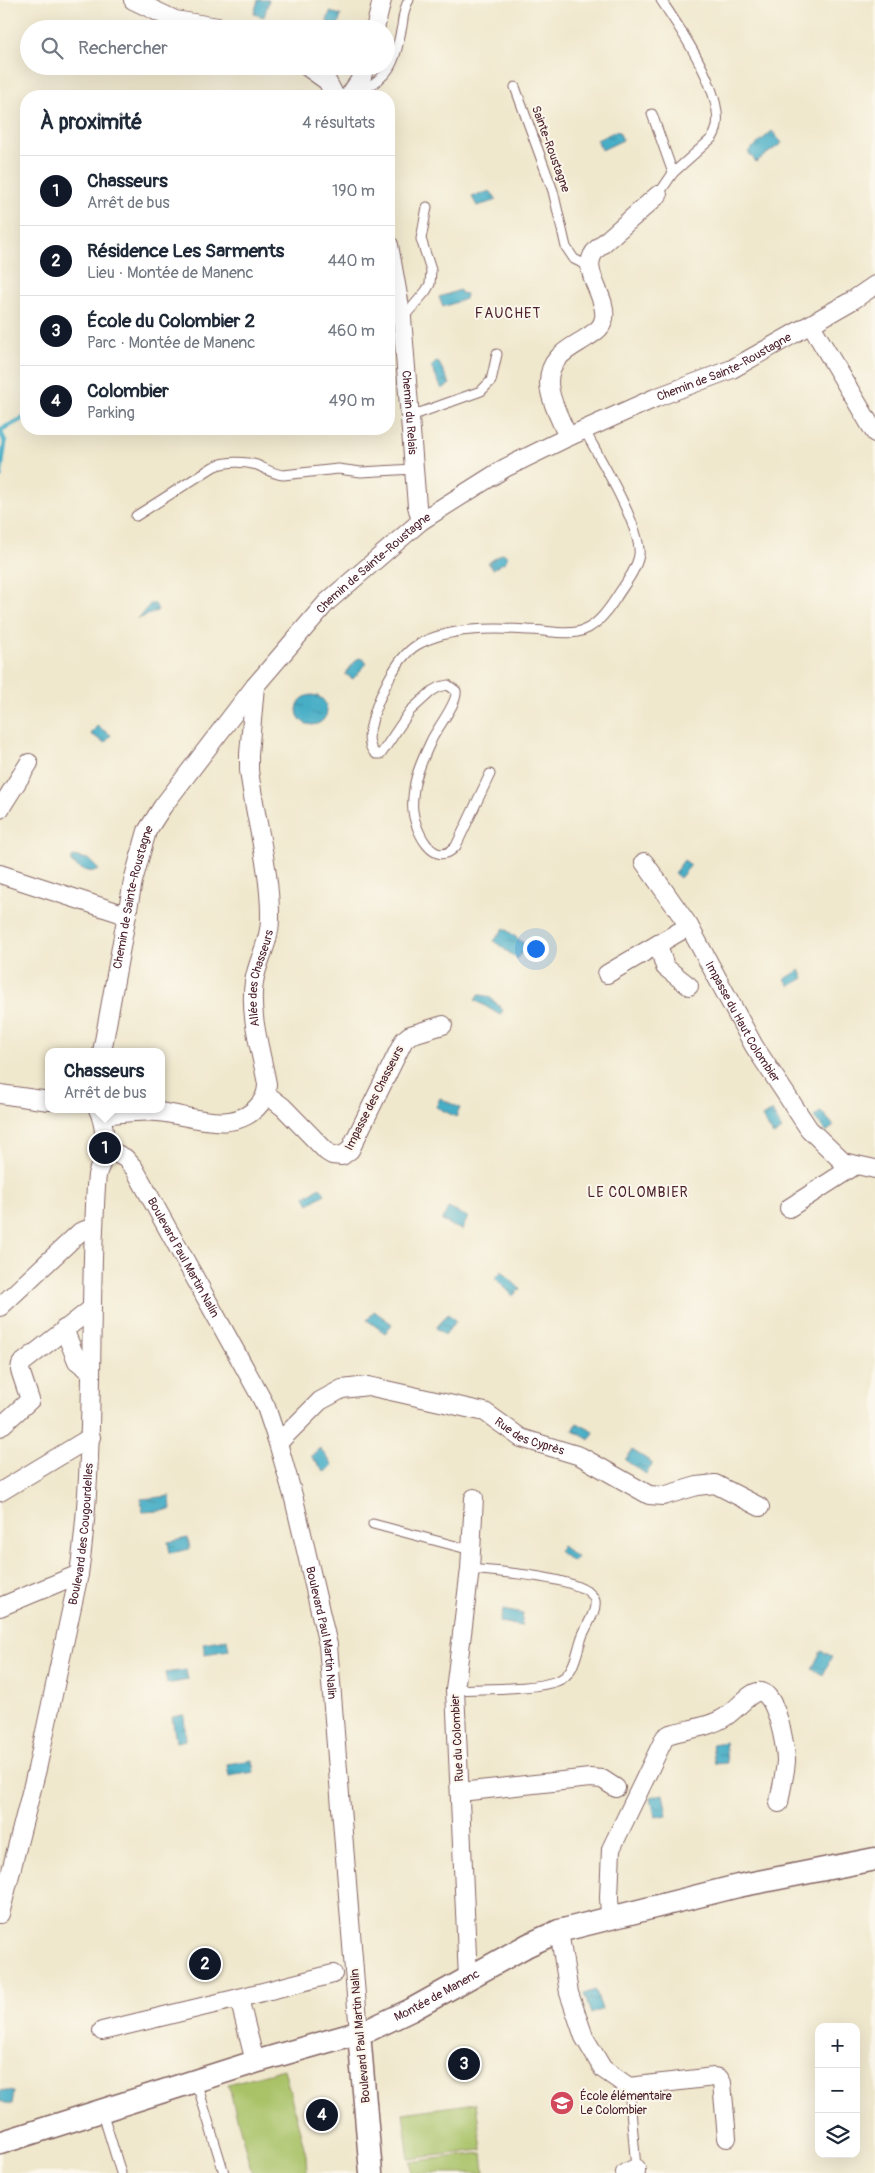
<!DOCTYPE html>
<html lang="fr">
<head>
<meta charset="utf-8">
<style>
  body { margin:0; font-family:Pangolin,sans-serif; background:#f6f6f7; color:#1f2937 }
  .controls { position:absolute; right:15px; bottom:15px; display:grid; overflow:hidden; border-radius:10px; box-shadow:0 5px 20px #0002 }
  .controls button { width:45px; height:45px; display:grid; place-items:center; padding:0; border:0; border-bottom:1px solid #e0e1e3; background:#fff; color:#1f2937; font:25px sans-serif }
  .you { position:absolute; left:535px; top:948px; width:18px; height:18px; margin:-12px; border:4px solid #fff; border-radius:50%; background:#1a73e8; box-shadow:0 0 0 8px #1a73e833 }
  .badge { display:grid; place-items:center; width:32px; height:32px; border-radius:50%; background:#111827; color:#fff; font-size:16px; font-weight:700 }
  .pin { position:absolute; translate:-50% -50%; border:2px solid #fff; box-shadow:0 1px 5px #0006 }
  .popup { position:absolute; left:45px; top:1048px; width:120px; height:65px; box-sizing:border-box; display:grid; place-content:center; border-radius:10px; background:#fff; filter:drop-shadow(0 1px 4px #0005); font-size:16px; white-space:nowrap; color:#747a83 }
  .popup b { font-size:19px; color:#1f2937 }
  .popup::after { content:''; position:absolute; left:50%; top:100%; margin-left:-10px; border:10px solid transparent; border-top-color:#fff }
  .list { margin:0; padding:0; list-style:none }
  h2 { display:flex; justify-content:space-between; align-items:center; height:65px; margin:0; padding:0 20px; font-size:21px }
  h2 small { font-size:16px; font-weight:400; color:#747a83 }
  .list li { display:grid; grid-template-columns:32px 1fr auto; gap:15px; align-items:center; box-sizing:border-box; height:70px; padding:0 20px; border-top:1px solid #e0e1e3 }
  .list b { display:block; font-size:19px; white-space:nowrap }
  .list p { margin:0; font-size:16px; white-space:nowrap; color:#747a83 }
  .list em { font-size:16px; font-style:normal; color:#747a83 }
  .icon { flex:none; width:28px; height:28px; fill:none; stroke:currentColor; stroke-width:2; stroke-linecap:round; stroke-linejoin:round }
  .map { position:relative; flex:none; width:875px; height:2173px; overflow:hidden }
  .search { position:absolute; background:#fff; box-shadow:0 5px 20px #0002; left:20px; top:20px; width:375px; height:55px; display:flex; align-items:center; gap:12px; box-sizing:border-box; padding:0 18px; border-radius:28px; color:#747a83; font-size:19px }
  .panel { position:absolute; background:#fff; box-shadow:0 5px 20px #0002; left:20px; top:90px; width:375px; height:345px; border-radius:20px }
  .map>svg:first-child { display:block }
  .green { fill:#a9c267; stroke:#7a7049 }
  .water { fill:url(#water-ripples); stroke:#486678 }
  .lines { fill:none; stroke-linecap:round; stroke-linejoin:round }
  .stream { stroke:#47aec6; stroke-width:5 }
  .service-casing { stroke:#846564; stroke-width:11 }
  .minor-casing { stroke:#846564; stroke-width:20 }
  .tertiary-casing { stroke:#846564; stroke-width:25 }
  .service { stroke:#fff; stroke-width:9 }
  .minor { stroke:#fff; stroke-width:18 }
  .tertiary { stroke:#fff; stroke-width:22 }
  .labels { text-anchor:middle; stroke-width:4; stroke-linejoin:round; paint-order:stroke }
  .street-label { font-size:12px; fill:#4a1f2b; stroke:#fbf7ec }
  .poi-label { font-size:12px; fill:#4a1f2b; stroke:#fbf7ec; text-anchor:start }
  .neighbourhood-label { font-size:14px; letter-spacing:1px; fill:#4a1f2b; stroke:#fbf7ec }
</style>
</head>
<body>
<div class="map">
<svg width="875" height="2173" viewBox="0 0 875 2173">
  <defs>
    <pattern id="water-ripples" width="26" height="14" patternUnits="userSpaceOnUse" patternTransform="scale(1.25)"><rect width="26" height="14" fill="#47aec6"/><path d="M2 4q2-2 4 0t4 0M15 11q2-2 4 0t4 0" fill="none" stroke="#3d8da1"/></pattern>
  </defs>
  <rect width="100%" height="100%" fill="#fbf7ec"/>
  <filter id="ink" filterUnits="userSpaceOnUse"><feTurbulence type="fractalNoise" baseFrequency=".02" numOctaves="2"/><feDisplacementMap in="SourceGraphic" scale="10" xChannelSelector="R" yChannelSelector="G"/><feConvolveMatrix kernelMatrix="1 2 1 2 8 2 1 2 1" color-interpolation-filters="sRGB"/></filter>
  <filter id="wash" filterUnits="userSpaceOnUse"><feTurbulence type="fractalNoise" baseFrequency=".0096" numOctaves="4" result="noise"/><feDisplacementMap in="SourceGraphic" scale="20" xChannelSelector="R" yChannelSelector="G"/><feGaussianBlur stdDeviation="1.12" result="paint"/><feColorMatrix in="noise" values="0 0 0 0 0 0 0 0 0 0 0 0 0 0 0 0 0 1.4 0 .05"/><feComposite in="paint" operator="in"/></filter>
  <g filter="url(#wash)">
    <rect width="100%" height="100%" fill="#f0e8cd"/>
    <!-- green -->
    <g class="green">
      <path d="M462,2053L468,2055L476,2063L472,2072H456L453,2065L455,2057Z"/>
      <path d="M284,2069L306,2155L307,2173H252L228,2084Z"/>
      <path d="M476,2103L482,2150L409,2159L403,2113Z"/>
      <path d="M482,2153L484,2173H411L410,2162Z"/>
    </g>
    <!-- water -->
    <g class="water">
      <path d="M258,0H269L264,17L254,14Z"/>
      <path d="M330,12L341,15L337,29H324Z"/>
      <path d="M616,131L619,132L623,140L602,150L597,140Z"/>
      <path d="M772,131L782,143L756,162L748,152Z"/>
      <path d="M490,191L496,198L495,201L477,206L472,197Z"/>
      <path d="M460,290L461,293L466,294L465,299L443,307L439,297Z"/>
      <path d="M436,362L439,363L450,384L442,389L431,367Z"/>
      <path d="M503,553L508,557L505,562L493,569L488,563Z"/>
      <path d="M150,604H155L158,610L157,611L138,619Z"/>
      <path d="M361,658L365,660L366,664L353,679L345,674L357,659Z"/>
      <circle cx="312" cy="710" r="15"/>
      <path d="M97,726L111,735L105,743L91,734Z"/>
      <path d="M73,856L88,859L99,870C89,874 79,869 71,862Z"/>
      <path d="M684,860L691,865L680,878L674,873Z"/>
      <path d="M504,928L527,946L517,959L494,941Z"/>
      <path d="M800,970L804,978L790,986L785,979Z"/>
      <path d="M479,995C492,995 494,1002 503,1010L500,1015L475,1000Z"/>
      <path d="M440,1098L460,1108L456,1117L436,1107Z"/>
      <path d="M772,1111L782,1130L773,1135L762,1117Z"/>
      <path d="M821,1111L834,1126L826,1132L814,1117Z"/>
      <path d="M320,1187L325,1194L309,1204L305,1197Z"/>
      <path d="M448,1208L468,1217L462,1230L442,1221Z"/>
      <path d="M502,1271L520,1289L513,1296L495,1278Z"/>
      <path d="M374,1311L392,1324L385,1333L367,1320Z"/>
      <path d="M448,1314L456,1321L445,1335L436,1328Z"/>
      <path d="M577,1423L594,1432L590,1440L573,1431Z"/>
      <path d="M320,1448L333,1465L325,1472L311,1456Z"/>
      <path d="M632,1450L653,1463L646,1474L625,1460Z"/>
      <path d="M170,1496L171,1510L143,1512L141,1499Z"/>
      <path d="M188,1538L190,1549L170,1553L168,1542Z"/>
      <path d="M562,1546L577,1557L573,1562L558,1551Z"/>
      <path d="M503,1610L523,1614L521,1626L500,1622Z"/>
      <path d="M227,1639L229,1650L205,1654L203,1643Z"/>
      <path d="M821,1651L832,1656L823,1675L812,1669Z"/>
      <path d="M186,1670L188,1680L167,1684L165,1673Z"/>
      <path d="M184,1715L186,1740L176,1742L172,1717Z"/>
      <path d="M725,1742L727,1763L715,1764L712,1744Z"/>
      <path d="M252,1760L254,1772L229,1776L227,1764Z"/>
      <path d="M663,1794L667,1815L655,1817L651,1797Z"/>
      <path d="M595,1990L602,2009L591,2014L584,1994Z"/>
      <path d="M0,2090L14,2092L12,2104L0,2102Z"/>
    </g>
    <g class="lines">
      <!-- stream -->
      <g class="stream">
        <path d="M0,430L5,442L0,477"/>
        <path d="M0,430L26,417"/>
      </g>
    </g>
  </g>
  <g filter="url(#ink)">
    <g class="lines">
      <!-- service casing -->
      <g class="service-casing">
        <g id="service">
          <path d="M515,87L553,191L566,247L574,259L590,267"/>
          <path d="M354,96C392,73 393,69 402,26C403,18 404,7 409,0"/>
          <path d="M652,114L673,173"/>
          <path d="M658,195L673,173L712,138C735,107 679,27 661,0"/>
          <path d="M403,318L426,291L430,284L431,270L421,239L427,207"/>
          <path d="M411,416L481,391L491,381L497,354"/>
          <path d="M136,516L213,467C225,461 244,461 257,465C266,469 273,474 283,475L338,469L361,472L414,469"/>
          <path d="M490,774L456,846C434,871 415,830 413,811C412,804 413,795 414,788C416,773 424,756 431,741C436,729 458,703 456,691L448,685L439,687L432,691L410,711L381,754H376C368,748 368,735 371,726C376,702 395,658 417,645C448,627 493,628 528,630C545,630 561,635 577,632C595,629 607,612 616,598C624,585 636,571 639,555C642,528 599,457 585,431"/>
          <path d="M373,1524L471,1550"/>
          <path d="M455,1690C481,1688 534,1690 557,1681C574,1675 576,1655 581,1640C584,1628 597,1613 595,1601C591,1577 491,1571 470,1569"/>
          <path d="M196,2081L224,2173"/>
          <path d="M629,2087L636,2168"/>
          <path d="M102,2111L121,2173"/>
        </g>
      </g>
      <!-- minor casing -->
      <g class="minor-casing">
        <g id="minor">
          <path d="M133,0L175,20L230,29"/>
          <path d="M375,29L382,0"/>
          <path d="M306,66L327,81L335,96"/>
          <path d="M349,96L362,77L365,66"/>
          <path id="s1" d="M389,245L402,318L417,506L421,521"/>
          <path d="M811,325L875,433"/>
          <path d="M568,437C558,413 537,381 558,358C566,349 577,344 586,338C595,332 602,329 604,318C608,295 577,269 597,249L658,195"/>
          <path d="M0,809L29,763"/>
          <path id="s2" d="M644,862L689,926L754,1046L809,1129L843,1162L875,1169"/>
          <path d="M0,874L126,915"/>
          <path d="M658,944L665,967L689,986"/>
          <path d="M607,974L689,926"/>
          <path id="s3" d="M102,1052L133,881L147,831L163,806L255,686L327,602L421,521L505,468L568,437L655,398L732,369L853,300L875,285"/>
          <path d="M0,1094L49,1101"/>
          <path d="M266,1094L283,1107L327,1152L332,1155L342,1156L350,1150L404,1040L410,1035L443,1025"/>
          <path id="s4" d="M101,1115C119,1114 139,1110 158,1112C190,1115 235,1136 260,1104C265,1098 267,1092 267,1084C261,1051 249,1015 254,982C257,961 270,942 270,920C271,870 255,820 249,770V754L255,686"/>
          <path id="s5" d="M105,1148L125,1158L134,1168L258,1392L266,1407L278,1443L294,1499L328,1645L359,2033"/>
          <path d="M789,1208L856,1165"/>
          <path d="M0,1307L80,1232L94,1227"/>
          <path d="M64,1329L77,1361L91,1372"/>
          <path d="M0,1427L30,1400L20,1370L21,1364L91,1309"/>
          <path id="s6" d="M278,1443L320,1401L342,1389L368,1386L485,1412L521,1438L580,1456L649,1495L663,1496L697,1486L715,1484L760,1507"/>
          <path d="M0,1492L91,1437"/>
          <path d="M0,1607L79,1574"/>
          <path d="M460,1792L590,1778L602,1779L616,1788"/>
          <path id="s7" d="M0,1914L37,1769L79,1574C95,1459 89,1344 94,1229C95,1211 95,1193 97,1175C98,1169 102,1164 103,1158C107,1144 104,1122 98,1109"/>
          <path d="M610,1917L609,1897L611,1849L665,1737L670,1734C688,1729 710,1727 725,1717C734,1712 749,1693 758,1692C776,1689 786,1747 786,1761C785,1775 781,1789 779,1803"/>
          <path d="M559,1931L569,1993L584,2037L603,2069L629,2087L714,2077L719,2078L722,2083L727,2138"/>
          <path d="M468,1978L455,1690L470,1569L474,1498"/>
          <path d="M239,1998L333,1974"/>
          <path d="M102,2031L239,1998L255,2062"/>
          <path d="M625,2173L636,2168V2173"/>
        </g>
      </g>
      <!-- tertiary casing -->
      <g class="tertiary-casing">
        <g id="tertiary">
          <path d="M359,2033L371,2173"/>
          <path id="s8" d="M0,2143L255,2062L371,2029L411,2010L528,1945L559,1931L738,1886L875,1859"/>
        </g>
      </g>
      <!-- service -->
      <use href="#service" class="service"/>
      <!-- minor -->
      <use href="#minor" class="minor"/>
      <!-- tertiary -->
      <use href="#tertiary" class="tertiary"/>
    </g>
  </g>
  <!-- icons -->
  <defs>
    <g id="school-disc" transform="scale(1.25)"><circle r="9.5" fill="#d1495b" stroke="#fbf7ec"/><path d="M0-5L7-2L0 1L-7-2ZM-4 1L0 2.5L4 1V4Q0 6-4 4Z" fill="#fff"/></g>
  </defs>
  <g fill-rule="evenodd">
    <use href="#school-disc" x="562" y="2103"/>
  </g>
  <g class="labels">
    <!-- street labels -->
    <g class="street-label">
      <text transform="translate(551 149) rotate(70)" y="4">Sainte-Roustagne</text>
      <text dy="4" stroke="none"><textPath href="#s3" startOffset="982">Chemin de Sainte-Roustagne</textPath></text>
      <text dy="4" stroke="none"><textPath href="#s1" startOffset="169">Chemin du Relais</textPath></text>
      <text dy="4" stroke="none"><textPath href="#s3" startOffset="578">Chemin de Sainte-Roustagne</textPath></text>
      <text dy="4" stroke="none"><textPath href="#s3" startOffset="158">Chemin de Sainte-Roustagne</textPath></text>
      <text dy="4" stroke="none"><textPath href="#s4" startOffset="295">Allée des Chasseurs</textPath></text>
      <text dy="4" stroke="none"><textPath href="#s2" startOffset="188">Impasse du Haut Colombier</textPath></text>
      <text transform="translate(374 1098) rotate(-63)" y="4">Impasse des Chasseurs</text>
      <text dy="4" stroke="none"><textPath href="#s5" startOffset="138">Boulevard Paul Martin Nalin</textPath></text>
      <text dy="4" stroke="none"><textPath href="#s6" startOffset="282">Rue des Cyprès</textPath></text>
      <text dy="4" stroke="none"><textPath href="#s7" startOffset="389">Boulevard des Cougourdelles</textPath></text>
      <text dy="4" stroke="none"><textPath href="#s5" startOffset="542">Boulevard Paul Martin Nalin</textPath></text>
      <text transform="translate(457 1738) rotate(-93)" y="4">Rue du Colombier</text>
      <text dy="4" stroke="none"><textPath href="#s8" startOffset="462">Montée de Manenc</textPath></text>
      <text transform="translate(360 2036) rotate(-95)" y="4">Boulevard Paul Martin Nalin</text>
    </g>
    <!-- poi labels -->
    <g class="poi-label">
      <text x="580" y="2100">École élémentaire<tspan x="580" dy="14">Le Colombier</tspan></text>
    </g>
    <!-- neighbourhood labels -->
    <g class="neighbourhood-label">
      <text x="508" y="318">FAUCHET</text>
      <text x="638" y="1197">LE COLOMBIER</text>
    </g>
  </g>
</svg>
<div class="controls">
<button>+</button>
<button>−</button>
<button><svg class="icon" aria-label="layers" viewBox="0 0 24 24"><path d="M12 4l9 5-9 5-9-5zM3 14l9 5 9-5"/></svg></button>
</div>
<div class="you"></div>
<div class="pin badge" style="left:105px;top:1148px">1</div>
<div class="popup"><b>Chasseurs</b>Arrêt de bus</div>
<div class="pin badge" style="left:205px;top:1964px">2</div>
<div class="pin badge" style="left:464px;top:2064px">3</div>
<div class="pin badge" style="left:322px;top:2115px">4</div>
<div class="search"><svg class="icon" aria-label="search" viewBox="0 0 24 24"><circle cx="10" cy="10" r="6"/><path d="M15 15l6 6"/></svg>Rechercher</div>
<section class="panel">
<h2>À proximité<small>4 résultats</small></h2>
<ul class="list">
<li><span class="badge">1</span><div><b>Chasseurs</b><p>Arrêt de bus</p></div><em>190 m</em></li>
<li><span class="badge">2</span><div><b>Résidence Les Sarments</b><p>Lieu · Montée de Manenc</p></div><em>440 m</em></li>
<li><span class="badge">3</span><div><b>École du Colombier 2</b><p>Parc · Montée de Manenc</p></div><em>460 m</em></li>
<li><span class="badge">4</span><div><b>Colombier</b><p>Parking</p></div><em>490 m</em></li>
</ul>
</section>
</div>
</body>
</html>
